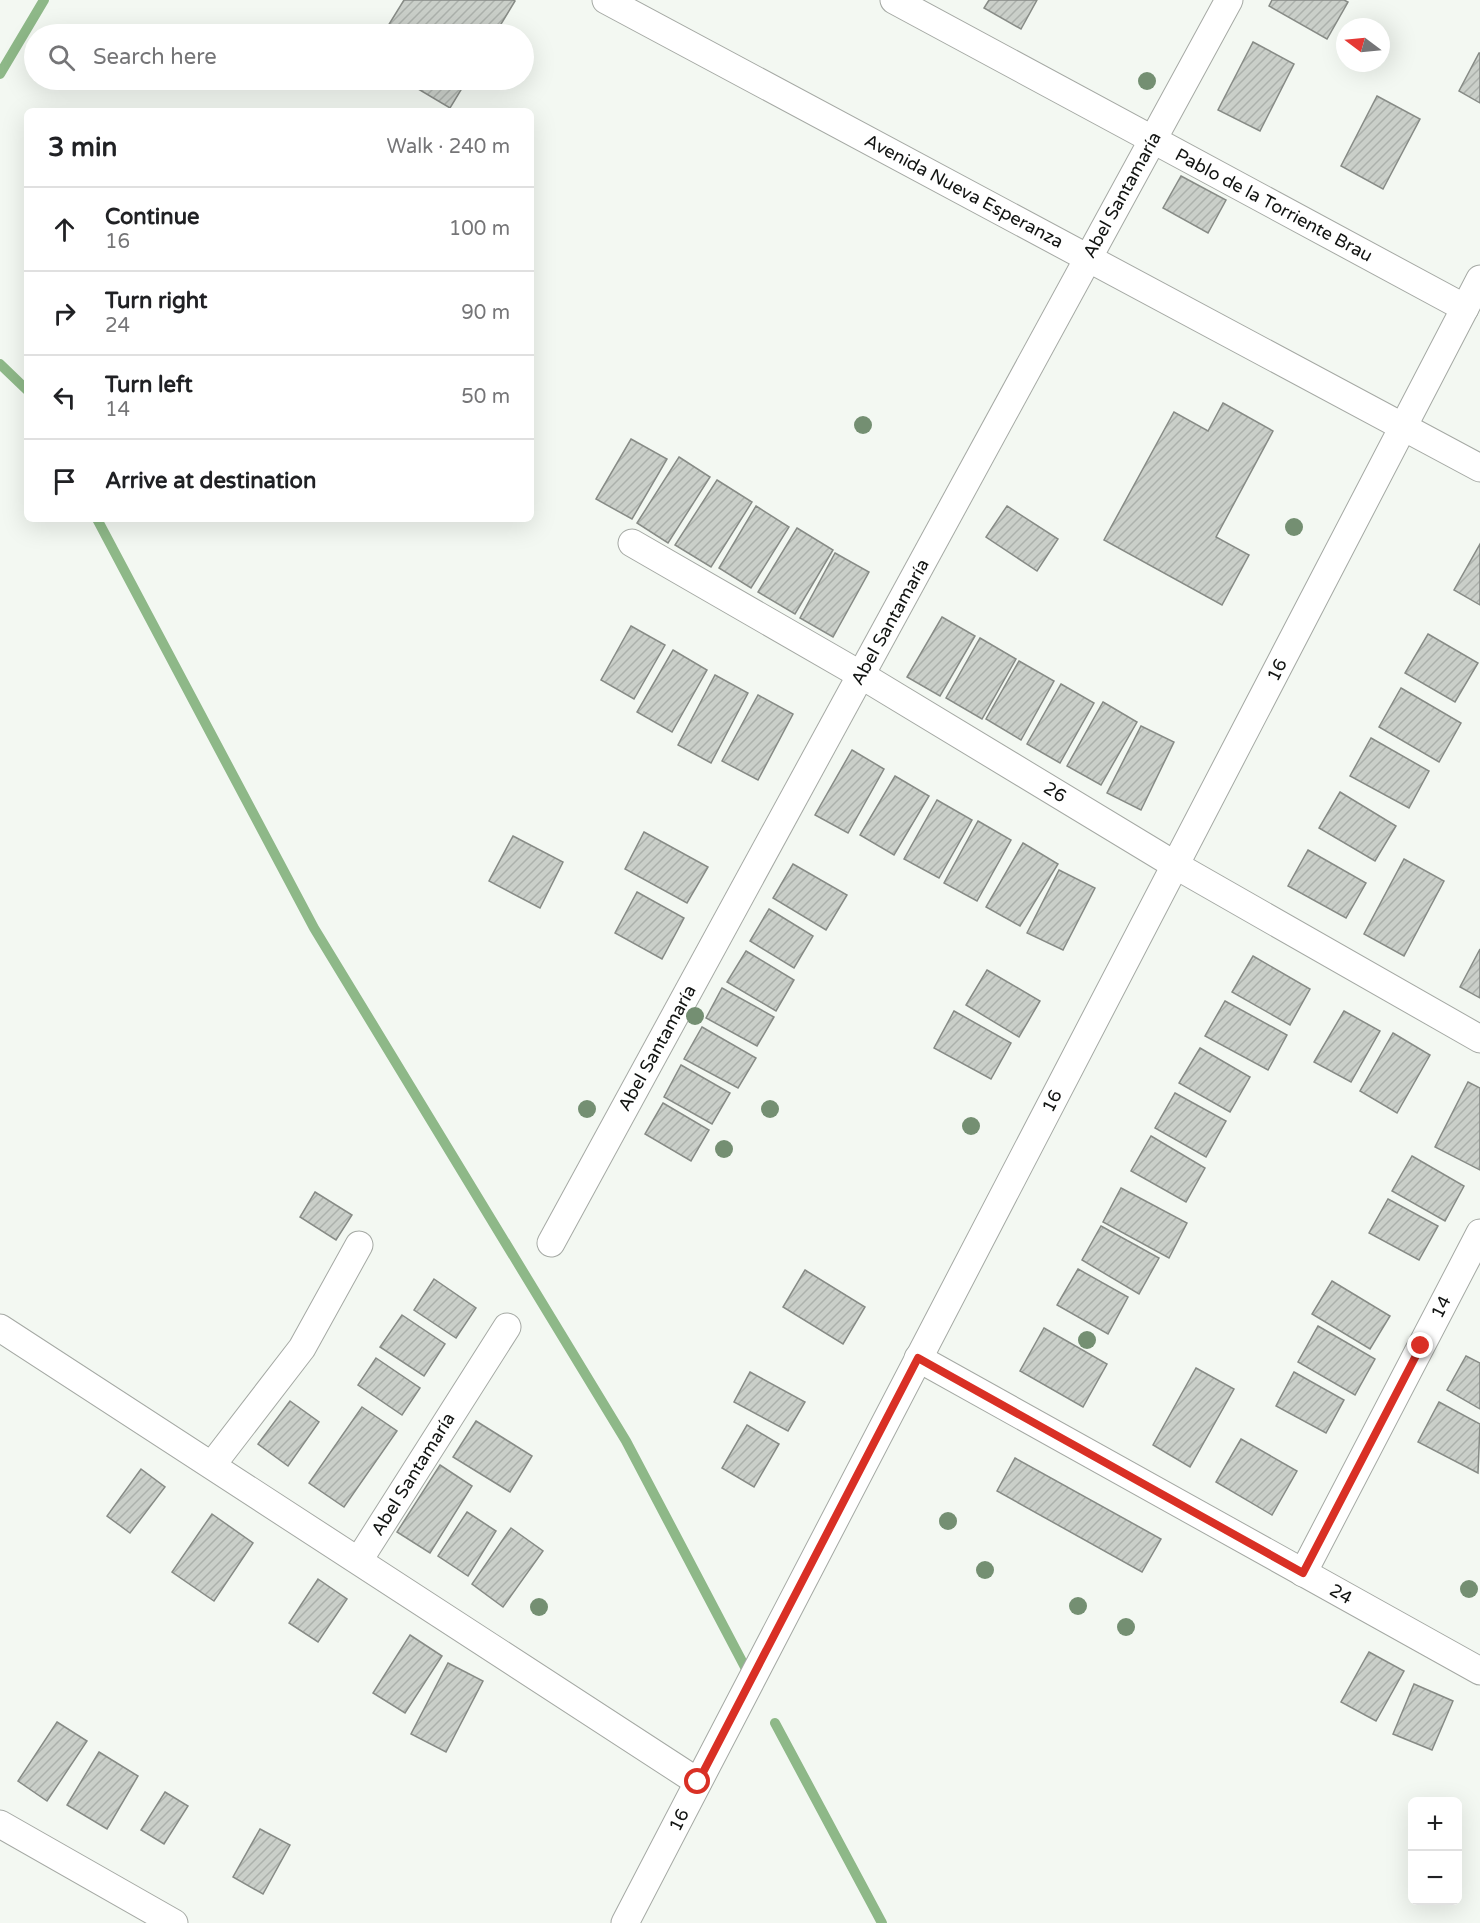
<!DOCTYPE html>
<html lang="en">
<head>
<meta charset="utf-8">
<style>
  body { margin:0; font-family:"Varela Round",sans-serif; background:#f2f2f2; color:#202124 }
  .controls { position:absolute; right:18px; bottom:18px; display:grid; overflow:hidden; border-radius:9px; box-shadow:0 6px 24px #0002 }
  .controls button { width:54px; height:54px; display:grid; place-items:center; padding:0; border:0; border-bottom:2px solid #e0e0e0; background:#fff; color:#202124; font:30px sans-serif }
  .compass { position:absolute; left:1336px; top:18px; width:54px; height:54px; border-radius:50%; background:#fff; box-shadow:0 6px 24px #0002; rotate:286deg }
  .stop { position:absolute; width:18px; height:18px; margin:-14px; border:4px solid #d93025; border-radius:50%; background:#fff }
  .stop.end { background:#d93025; border-color:#fff; box-shadow:0 2px 6px #0008 }
  .list { margin:0; padding:0; list-style:none }
  h2 { display:flex; justify-content:space-between; align-items:center; height:78px; margin:0; padding:0 24px; font-size:26px }
  h2 small { font-size:20px; font-weight:400; color:#757577 }
  .list li { display:grid; grid-template-columns:39px 1fr auto; gap:18px; align-items:center; box-sizing:border-box; height:84px; padding:0 24px; border-top:2px solid #e0e0e0 }
  .list b { display:block; font-size:22px; white-space:nowrap }
  .list p { margin:0; font-size:20px; white-space:nowrap; color:#757577 }
  .list em { font-size:20px; font-style:normal; color:#757577 }
  .icon { flex:none; width:33px; height:33px; fill:none; stroke:currentColor; stroke-width:2; stroke-linecap:round; stroke-linejoin:round }
  .map { position:relative; flex:none; width:1480px; height:1923px; overflow:hidden }
  .search { position:absolute; background:#fff; box-shadow:0 6px 24px #0002; left:24px; top:24px; width:510px; height:66px; display:flex; align-items:center; gap:15px; box-sizing:border-box; padding:0 21px; border-radius:33px; color:#757577; font-size:22px }
  .panel { position:absolute; background:#fff; box-shadow:0 6px 24px #0002; left:24px; top:108px; width:510px; height:414px; border-radius:9px }
  .map>svg:first-child { display:block }
  .lines { fill:none; stroke-linecap:round; stroke-linejoin:round }
  .stream { stroke:#8eb888; stroke-width:10 }
  .building { fill:url(#building-hatch); stroke:#878b86; stroke-width:1.5 }
  .minor-casing { stroke:#a5a9a4; stroke-width:29 }
  .minor { stroke:#fff; stroke-width:27 }
  .tree { fill:#748f72 }
  .route { stroke:#d93025; stroke-width:8 }
  .labels { text-anchor:middle; stroke-width:5; stroke-linejoin:round; paint-order:stroke }
  .street-label { font-size:18px; fill:#121412; stroke:#fff }
</style>
</head>
<body>
<div class="map">
<svg width="1480" height="1923" viewBox="0 0 1480 1923">
  <defs>
    <pattern id="building-hatch" width="6" height="6" patternUnits="userSpaceOnUse" patternTransform="scale(1.5)"><rect width="6" height="6" fill="#cacfc9"/><path d="M-1 1l2-2M0 6l6-6M5 7l2-2" fill="none" stroke="#acb1ac"/></pattern>
  </defs>
  <rect width="100%" height="100%" fill="#f3f8f2"/>
  <g class="lines">
    <!-- stream -->
    <g class="stream">
      <path d="M0,74L44,0"/>
      <path d="M0,364L27,390"/>
      <path d="M97,519L314,928L626,1441L746,1669"/>
      <path d="M775,1723L882,1923"/>
    </g>
  </g>
  <!-- building -->
  <g class="building">
    <path d="M404,0H513L515,1L495,34H383Z"/>
    <path d="M989,0H1037L1021,29L984,8Z"/>
    <path d="M1272,0H1344L1348,2L1327,39L1269,6Z"/>
    <path d="M1253,42L1294,64L1260,131L1218,110Z"/>
    <path d="M1479,53H1480V103L1459,91Z"/>
    <path d="M403,80H467L450,108Z"/>
    <path d="M1377,96L1420,119L1383,189L1341,166Z"/>
    <path d="M1181,176L1226,200L1208,233L1163,208Z"/>
    <path d="M1223,403L1273,431L1216,537L1249,555L1222,605L1104,540L1174,412L1208,431Z"/>
    <path d="M631,439L667,459L632,519L596,499Z"/>
    <path d="M679,457L710,477L668,543L637,523Z"/>
    <path d="M717,480L752,502L711,567L675,545Z"/>
    <path d="M756,506L789,527L751,588L719,568Z"/>
    <path d="M1007,506L1058,539L1037,571L986,537Z"/>
    <path d="M797,528L833,550L795,614L758,592Z"/>
    <path d="M1480,544V605L1454,590Z"/>
    <path d="M835,553L869,572L833,637L800,618Z"/>
    <path d="M942,617L975,636L940,696L907,677Z"/>
    <path d="M631,626L665,645L634,699L601,680Z"/>
    <path d="M1428,634L1478,663L1455,702L1405,673Z"/>
    <path d="M980,638L1016,659L982,719L946,698Z"/>
    <path d="M673,650L707,670L672,732L637,712Z"/>
    <path d="M1019,661L1054,681L1021,740L986,719Z"/>
    <path d="M715,675L748,693L711,763L678,745Z"/>
    <path d="M1061,684L1094,703L1060,763L1027,744Z"/>
    <path d="M1401,688L1461,723L1439,762L1379,727Z"/>
    <path d="M758,695L793,714L758,780L722,761Z"/>
    <path d="M1103,702L1137,722L1101,785L1067,766Z"/>
    <path d="M1141,726L1174,742L1141,810L1107,793Z"/>
    <path d="M1371,738L1429,771L1409,808L1350,776Z"/>
    <path d="M852,750L884,769L848,833L815,815Z"/>
    <path d="M895,776L929,796L894,855L860,835Z"/>
    <path d="M1340,792L1396,826L1375,861L1319,828Z"/>
    <path d="M937,800L972,820L939,878L904,859Z"/>
    <path d="M978,821L1011,840L977,901L944,883Z"/>
    <path d="M644,832L708,867L687,903L625,869Z"/>
    <path d="M513,836L563,862L540,908L489,881Z"/>
    <path d="M1023,843L1058,864L1020,926L986,907Z"/>
    <path d="M1308,850L1366,883L1346,918L1288,886Z"/>
    <path d="M1404,859L1444,881L1404,956L1364,934Z"/>
    <path d="M793,864L847,895L826,930L773,898Z"/>
    <path d="M1059,870L1095,888L1063,950L1027,933Z"/>
    <path d="M637,892L684,918L662,959L615,933Z"/>
    <path d="M769,909L813,936L794,968L750,941Z"/>
    <path d="M1480,949V998L1460,987Z"/>
    <path d="M746,951L794,980L776,1011L727,982Z"/>
    <path d="M1253,956L1310,989L1290,1025L1232,992Z"/>
    <path d="M987,970L1040,1001L1019,1037L966,1005Z"/>
    <path d="M722,988L774,1017L757,1046L706,1018Z"/>
    <path d="M1225,1001L1287,1035L1268,1070L1205,1036Z"/>
    <path d="M954,1011L1011,1043L991,1079L934,1048Z"/>
    <path d="M1344,1011L1380,1031L1351,1082L1314,1062Z"/>
    <path d="M702,1027L756,1058L738,1088L684,1059Z"/>
    <path d="M1393,1033L1430,1055L1397,1113L1360,1091Z"/>
    <path d="M1200,1048L1250,1077L1230,1112L1179,1083Z"/>
    <path d="M681,1065L730,1093L712,1124L664,1097Z"/>
    <path d="M1468,1082L1480,1088V1170L1435,1147Z"/>
    <path d="M1175,1093L1226,1121L1206,1157L1155,1128Z"/>
    <path d="M663,1103L709,1130L691,1161L645,1134Z"/>
    <path d="M1151,1136L1205,1168L1186,1202L1131,1171Z"/>
    <path d="M1412,1156L1464,1186L1445,1221L1392,1191Z"/>
    <path d="M1121,1188L1187,1223L1169,1258L1103,1222Z"/>
    <path d="M315,1192L352,1215L336,1240L300,1217Z"/>
    <path d="M1388,1199L1438,1226L1419,1260L1369,1233Z"/>
    <path d="M1101,1226L1159,1258L1139,1294L1082,1260Z"/>
    <path d="M1078,1269L1128,1297L1108,1334L1057,1305Z"/>
    <path d="M805,1270L865,1307L843,1344L783,1307Z"/>
    <path d="M434,1279L476,1308L456,1338L414,1310Z"/>
    <path d="M1332,1281L1390,1316L1370,1349L1312,1314Z"/>
    <path d="M402,1315L445,1344L424,1376L380,1347Z"/>
    <path d="M1318,1326L1375,1359L1355,1395L1298,1362Z"/>
    <path d="M1044,1328L1107,1364L1083,1407L1020,1371Z"/>
    <path d="M1466,1356L1480,1363V1409L1447,1390Z"/>
    <path d="M376,1358L420,1388L402,1415L358,1385Z"/>
    <path d="M1196,1368L1234,1389L1190,1467L1153,1445Z"/>
    <path d="M750,1372L805,1402L788,1431L734,1402Z"/>
    <path d="M1294,1372L1344,1400L1326,1433L1276,1406Z"/>
    <path d="M290,1401L319,1422L288,1466L258,1444Z"/>
    <path d="M1439,1402L1480,1424L1478,1473L1418,1442Z"/>
    <path d="M362,1407L397,1431L344,1507L309,1483Z"/>
    <path d="M476,1421L532,1456L510,1492L453,1457Z"/>
    <path d="M747,1425L779,1444L754,1487L722,1468Z"/>
    <path d="M1241,1439L1297,1471L1272,1515L1216,1482Z"/>
    <path d="M1015,1458L1161,1539L1142,1572L997,1491Z"/>
    <path d="M440,1465L472,1486L430,1553L397,1532Z"/>
    <path d="M141,1469L165,1487L130,1533L107,1516Z"/>
    <path d="M467,1512L496,1531L468,1576L438,1556Z"/>
    <path d="M212,1514L253,1543L214,1601L172,1572Z"/>
    <path d="M511,1528L543,1551L503,1607L472,1584Z"/>
    <path d="M318,1579L347,1599L318,1642L289,1623Z"/>
    <path d="M410,1635L442,1656L405,1713L373,1693Z"/>
    <path d="M1369,1652L1404,1671L1376,1721L1341,1702Z"/>
    <path d="M448,1663L483,1681L446,1752L411,1734Z"/>
    <path d="M1414,1684L1453,1701L1432,1750L1393,1734Z"/>
    <path d="M57,1722L87,1741L47,1801L18,1781Z"/>
    <path d="M99,1752L138,1776L107,1829L67,1805Z"/>
    <path d="M165,1792L188,1806L164,1844L141,1830Z"/>
    <path d="M260,1829L290,1845L263,1894L233,1877Z"/>
  </g>
  <g class="lines">
    <!-- minor casing -->
    <g class="minor-casing">
      <g id="minor">
        <path d="M606,0L1480,468"/>
        <path d="M894,0L1465,308"/>
        <path d="M632,543L861,675L1175,865L1480,1039"/>
        <path d="M551,1243L1229,0"/>
        <path d="M0,1328L698,1782"/>
        <path d="M918,1358L1480,1671"/>
        <path d="M212,1465L302,1348L359,1245"/>
        <path d="M359,1560L507,1327"/>
        <path d="M1303,1573L1480,1233"/>
        <path d="M0,1824L174,1923"/>
        <path d="M625,1923L1480,279"/>
      </g>
    </g>
    <!-- minor -->
    <use href="#minor" class="minor"/>
  </g>
  <!-- trees -->
  <g class="tree">
    <circle cx="1147" cy="81" r="9"/>
    <circle cx="863" cy="425" r="9"/>
    <circle cx="1294" cy="527" r="9"/>
    <circle cx="695" cy="1016" r="9"/>
    <circle cx="587" cy="1109" r="9"/>
    <circle cx="770" cy="1109" r="9"/>
    <circle cx="971" cy="1126" r="9"/>
    <circle cx="724" cy="1149" r="9"/>
    <circle cx="1087" cy="1340" r="9"/>
    <circle cx="948" cy="1521" r="9"/>
    <circle cx="985" cy="1570" r="9"/>
    <circle cx="1469" cy="1589" r="9"/>
    <circle cx="1078" cy="1606" r="9"/>
    <circle cx="539" cy="1607" r="9"/>
    <circle cx="1126" cy="1627" r="9"/>
  </g>
  <g class="lines">
    <!-- route -->
    <path class="route" d="M698,1782L918,1358L1303,1573L1421,1346"/>
  </g>
  <g class="labels">
    <!-- street labels -->
    <g class="street-label">
      <text transform="translate(964 191) rotate(28)" y="6">Avenida Nueva Esperanza</text>
      <text transform="translate(1122 195) rotate(-61)" y="6">Abel Santamaría</text>
      <text transform="translate(1274 205) rotate(28)" y="6">Pablo de la Torriente Brau</text>
      <text transform="translate(890 622) rotate(-61)" y="6">Abel Santamaría</text>
      <text transform="translate(1277 670) rotate(-63)" y="6">16</text>
      <text transform="translate(1055 792) rotate(31)" y="6">26</text>
      <text transform="translate(657 1048) rotate(-61)" y="6">Abel Santamaría</text>
      <text transform="translate(1052 1101) rotate(-63)" y="6">16</text>
      <text transform="translate(1441 1307) rotate(-63)" y="6">14</text>
      <text transform="translate(413 1474) rotate(-58)" y="6">Abel Santamaría</text>
      <text transform="translate(1341 1594) rotate(29)" y="6">24</text>
      <text transform="translate(679 1820) rotate(-63)" y="6">16</text>
    </g>
  </g>
</svg>
<div class="controls">
<button>+</button>
<button>−</button>
</div>
<svg class="compass" viewBox="-18 -18 36 36"><path d="M0-13l5 13h-10z" fill="#e53935"/><path d="M0 13l5-13h-10z" fill="#757577"/></svg>
<div class="stop" style="left:698px;top:1782px"></div>
<div class="stop end" style="left:1421px;top:1346px"></div>
<div class="search"><svg class="icon" aria-label="search" viewBox="0 0 24 24"><circle cx="10" cy="10" r="6"/><path d="M15 15l6 6"/></svg>Search here</div>
<section class="panel">
<h2>3 min<small>Walk · 240 m</small></h2>
<ul class="list">
<li><svg class="icon" aria-label="ahead" viewBox="0 0 24 24"><path d="M12 20V5M6 11l6-6 6 6"/></svg><div><b>Continue</b><p>16</p></div><em>100 m</em></li>
<li><svg class="icon" aria-label="right" viewBox="0 0 24 24"><path d="M7 20v-9h11M14 6l5 5-5 5"/></svg><div><b>Turn right</b><p>24</p></div><em>90 m</em></li>
<li><svg class="icon" aria-label="left" viewBox="0 0 24 24"><path d="M17 20v-9H6M10 6l-5 5 5 5"/></svg><div><b>Turn left</b><p>14</p></div><em>50 m</em></li>
<li><svg class="icon" aria-label="arrive" viewBox="0 0 24 24"><path d="M6 21V4h12l-3 4 3 4H6"/></svg><div><b>Arrive at destination</b></div></li>
</ul>
</section>
</div>
</body>
</html>
